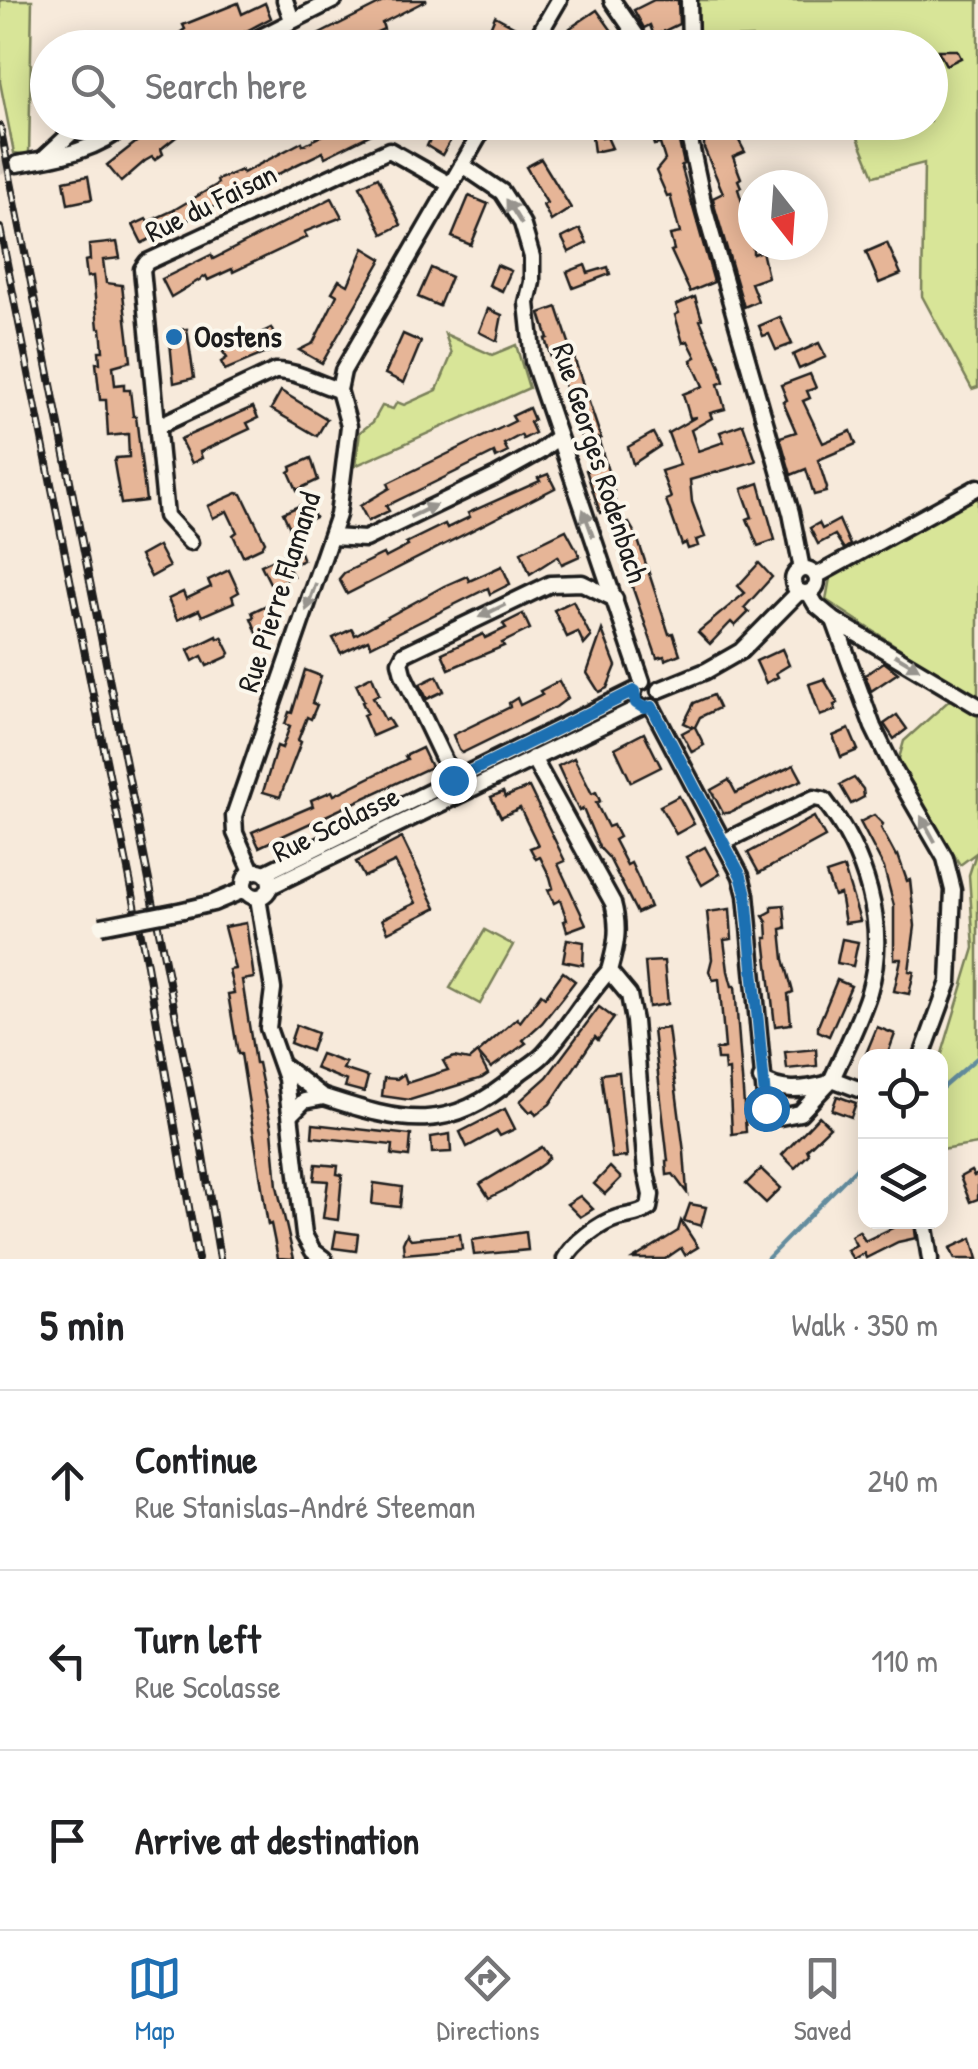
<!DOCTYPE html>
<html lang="en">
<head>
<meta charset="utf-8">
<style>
  body { margin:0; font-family:"Patrick Hand",sans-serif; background:#f2f2f2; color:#202124 }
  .controls { position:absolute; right:30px; bottom:30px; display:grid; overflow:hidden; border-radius:20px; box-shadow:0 5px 25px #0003 }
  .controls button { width:90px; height:90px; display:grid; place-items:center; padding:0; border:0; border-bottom:2px solid #e0e0e0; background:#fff; color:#202124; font:50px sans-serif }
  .compass { position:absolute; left:738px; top:170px; width:90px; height:90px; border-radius:50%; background:#fff; box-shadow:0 5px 25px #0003; rotate:163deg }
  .stop { position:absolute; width:30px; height:30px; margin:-22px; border:8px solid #1f6fb2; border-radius:50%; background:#fff }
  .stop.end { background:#1f6fb2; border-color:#fff; box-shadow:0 2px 10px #0008 }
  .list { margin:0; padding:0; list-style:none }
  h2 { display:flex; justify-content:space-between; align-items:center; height:130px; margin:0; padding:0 40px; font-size:42px }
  h2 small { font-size:32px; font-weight:400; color:#757577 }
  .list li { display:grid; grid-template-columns:65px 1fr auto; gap:30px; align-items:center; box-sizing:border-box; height:180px; padding:0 40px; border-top:2px solid #e0e0e0 }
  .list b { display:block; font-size:38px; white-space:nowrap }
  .list p { margin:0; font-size:32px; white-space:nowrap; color:#757577 }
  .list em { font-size:32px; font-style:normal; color:#757577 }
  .icon { flex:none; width:55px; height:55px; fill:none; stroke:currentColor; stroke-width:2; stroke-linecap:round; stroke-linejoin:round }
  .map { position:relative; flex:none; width:978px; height:1259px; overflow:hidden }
  .search { position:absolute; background:#fff; box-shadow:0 5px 25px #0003; left:30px; right:30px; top:30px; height:110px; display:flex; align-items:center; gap:25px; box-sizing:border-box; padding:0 35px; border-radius:55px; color:#757577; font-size:38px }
  .sheet { height:670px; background:#fff }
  nav { display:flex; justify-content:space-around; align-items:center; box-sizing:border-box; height:140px; border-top:2px solid #e0e0e0; background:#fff; font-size:28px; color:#757577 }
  nav a { display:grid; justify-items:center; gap:5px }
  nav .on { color:#1f6fb2 }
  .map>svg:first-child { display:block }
  .green { fill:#d8e598; stroke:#7a805a; stroke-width:2.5 }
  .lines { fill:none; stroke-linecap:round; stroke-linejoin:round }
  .stream { stroke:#638c9e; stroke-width:4 }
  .building { fill:#e6b597; stroke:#1c1c1c; stroke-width:2.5 }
  .street-tunnel { stroke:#d6cbbe; stroke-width:14; stroke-dasharray:14 7; stroke-linecap:butt }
  .street-casing { stroke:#1c1c1c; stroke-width:21 }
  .street { stroke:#fbf7ec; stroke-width:14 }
  .rail-casing { stroke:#1c1c1c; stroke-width:8 }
  .rail { stroke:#fbf7ec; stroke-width:4; stroke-dasharray:11; stroke-linecap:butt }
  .street-bridge-casing { stroke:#1c1c1c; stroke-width:21; stroke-linecap:butt }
  .street-bridge { stroke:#fbf7ec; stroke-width:14 }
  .oneway { fill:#97948e }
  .route { stroke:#1f6fb2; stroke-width:12 }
  .poi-dot { fill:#1f6fb2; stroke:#fbf7ec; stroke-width:4 }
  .labels { text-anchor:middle; stroke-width:8; stroke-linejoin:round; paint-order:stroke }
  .street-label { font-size:30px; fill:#1c1c1c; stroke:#fbf7ec }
  .poi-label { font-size:30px; font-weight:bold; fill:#1c1c1c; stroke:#fbf7ec; text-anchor:start }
</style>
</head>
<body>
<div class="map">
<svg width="978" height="1259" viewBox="0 0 978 1259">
  <rect width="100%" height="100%" fill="#f7eadb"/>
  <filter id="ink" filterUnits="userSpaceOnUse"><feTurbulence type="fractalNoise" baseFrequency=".01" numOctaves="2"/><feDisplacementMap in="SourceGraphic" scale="20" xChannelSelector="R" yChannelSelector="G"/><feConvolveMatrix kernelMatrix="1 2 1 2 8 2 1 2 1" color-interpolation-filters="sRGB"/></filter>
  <g filter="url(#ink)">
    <!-- green -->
    <g class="green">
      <path d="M0,0H32L29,155L14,153L0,82Z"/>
      <path d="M695,0H978V387L972,389L922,296L924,163L874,176L852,123L930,122V48H757L752,37L694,39Z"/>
      <path d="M445,334L492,355L516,345L529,388L355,466L360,432L373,422L382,406L393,409L397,402L404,405L437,390L452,354Z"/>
      <path d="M978,496V1144L941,1150V1057L974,948L969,875L976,853L960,865L898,762L904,741L962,689L826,600L830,578Z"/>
      <path d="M485,930L513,945L480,1004L450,988Z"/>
    </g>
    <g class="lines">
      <!-- stream -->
      <g class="stream">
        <path d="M940,1090L978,1057"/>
        <path d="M767,1259L866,1158"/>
      </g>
    </g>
    <!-- building -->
    <g class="building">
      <path d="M387,0H427L382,23L384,29L342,48H292Z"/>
      <path d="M654,0H678L679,24L654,36L650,25L644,28L634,10Z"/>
      <path d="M238,3L242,14L265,3L271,18L214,48H174L171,39L185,29L183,25Z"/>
      <path d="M597,10L617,38L625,48H602L593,35L586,41L578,39L570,28Z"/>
      <path d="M495,16L517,28L506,48H482Z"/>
      <path d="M938,50H957L961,58L946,65Z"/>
      <path d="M162,122H195L161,149L163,154L155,160L152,157L145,161L121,182L107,165Z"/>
      <path d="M349,122H396L325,157L323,152L298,164L142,243L133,225L146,219L148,222L172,211L218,184L217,180L241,170L243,173L302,142L303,145Z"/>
      <path d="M438,122H461L442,155L427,146Z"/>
      <path d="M590,122H596L602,138L607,137L612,148L594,152Z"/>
      <path d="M653,122H673L677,133L684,164L681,165L714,282L690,292L671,251L674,250L670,235L680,233L670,195L667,196L656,171L665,160L660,144L654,145L648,124Z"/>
      <path d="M704,122H729L745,152L733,157L741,178L738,180L741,187L738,189L748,221L753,219V254L762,251L768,277L751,283L758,301L744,307L715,208L713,198L723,193L704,148Z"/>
      <path d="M541,159L571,208L551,221L543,205L547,203L526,167Z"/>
      <path d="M88,176L92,199L68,204L64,181Z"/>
      <path d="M378,177L401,225L383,234L360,186Z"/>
      <path d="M469,196L488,204L471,245L452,237Z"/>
      <path d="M332,198L342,217L304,232L307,237L233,272L232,269L208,280L206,276L171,297L162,279L211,255L213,259Z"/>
      <path d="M580,229L587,243L569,252L562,238Z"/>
      <path d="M117,242L120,258L103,260L106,283L122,285L131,361L113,366L115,385L124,384V390H130L133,416H136L146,501L121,504L114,463L116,458L129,457L128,434L108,436L106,400H100L96,363H100L99,351H103L101,328H98L93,276L87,277L85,261L90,260L89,245Z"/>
      <path d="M887,243L901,274L879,283L866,252Z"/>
      <path d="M364,248L382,259L322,363L299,350L313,343L337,295L332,292L339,280L348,285Z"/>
      <path d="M497,265L511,271L502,291L489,285Z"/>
      <path d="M585,265L588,273L608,267L610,274L573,288L567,272Z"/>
      <path d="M431,268L451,277L439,306L418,297Z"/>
      <path d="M695,297L702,319L700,320L720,366L724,382L718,384L725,409L710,413L712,418L691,430L698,451L724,442L720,432L743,424L756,461L690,480L692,502L705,537L696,540L698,546L688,549L686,543L682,545L666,500L671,498L661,471L680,465L668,433L696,417L690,418L683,394L703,386L691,360L696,357L688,341L683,343L675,315L679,313L676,305Z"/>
      <path d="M557,307L601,438H598L614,491L612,492L624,525L629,523L637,537L669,634L673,633L680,654L665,660L664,656L657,658L606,511L600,513L586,470L589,469L586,454L572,406L563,382L556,373L545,339L548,338L540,313Z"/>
      <path d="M488,309L502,315L497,341L479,332Z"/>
      <path d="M780,317L792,344L776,350L769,334L763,336L759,326Z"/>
      <path d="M271,328L280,347L225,370L221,362L227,358L223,352Z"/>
      <path d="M187,329L194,378L174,383L169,331Z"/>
      <path d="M403,334L421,342L404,383L385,374Z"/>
      <path d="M819,343L826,357L799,369L793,355Z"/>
      <path d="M810,374L816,388L807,391L810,398L803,401L823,443L851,431L856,444L818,460L827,488L826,492L814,495L806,469L791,475L780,437L796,432L783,402L787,400L781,385Z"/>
      <path d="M281,391L327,419L317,436L271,409Z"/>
      <path d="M253,407L258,418L247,423L250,429L200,452L202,458L192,463L180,439Z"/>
      <path d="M529,408L534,420L530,422L535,433L523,439L521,435L504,444L508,452L496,458L494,453L417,491L386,506L389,511L368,521L360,506L390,488L388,483L515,421L512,416Z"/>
      <path d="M653,433L660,446L633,464L628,447Z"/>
      <path d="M311,458L318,480L297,490L289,472L292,470L291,467Z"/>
      <path d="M548,474L555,488L347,594L339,579L344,573L383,554L385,558L408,546L406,543L445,524L447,528L470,517L468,513L540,481L538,478Z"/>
      <path d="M759,483L775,540L758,546L747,519L752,517L742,489Z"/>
      <path d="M237,493L242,494L265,542L262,547L243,556L233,535L237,532L227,511L213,518L208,506Z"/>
      <path d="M308,502L315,517L290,528L283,513Z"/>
      <path d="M839,520L850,545L844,549L835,535L818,544L810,528L819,523L822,529Z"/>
      <path d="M566,530L580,556L562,564L558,556L530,574L521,552Z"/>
      <path d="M158,546L169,567L151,577L140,556Z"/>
      <path d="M298,548L303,560L288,567L293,576L272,587L261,565Z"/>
      <path d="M759,563L772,577L744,608L749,612L735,626L731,622L710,644L698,632L745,593L738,586Z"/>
      <path d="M502,566L510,584L490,594L488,588L371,646L368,640L341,653L333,638L352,629L355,635L444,586L467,576L469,581Z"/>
      <path d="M229,570L239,592L232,596L234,602L202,616L199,610L177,620L168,599L183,592L186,599L211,587L208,580Z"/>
      <path d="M573,601L591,637L584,645L578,632L567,637L554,610Z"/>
      <path d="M271,603L281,626L261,635L257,633L251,618L254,617L252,612Z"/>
      <path d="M523,614L530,629L502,643L504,646L449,669L442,653L483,634L485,638L506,628L503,624Z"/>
      <path d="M602,630L616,666L607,688L599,692L587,673Z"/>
      <path d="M217,636L218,639L222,637L230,653L227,657L207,666L202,656L193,661L188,650Z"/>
      <path d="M782,649L789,665L776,673L778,677L766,683L756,661Z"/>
      <path d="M884,662L898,673L871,691L865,675Z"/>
      <path d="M305,670L321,676L312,703L317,705L311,719L307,717L298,740L301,742L280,797L263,792L277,746L282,748L290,726L285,724L289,712L292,713Z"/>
      <path d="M372,676L379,694L373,697L385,720L388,719L393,727L372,736L363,715L367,713L362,702L364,701L356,684Z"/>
      <path d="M437,676L444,691L427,699L420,684Z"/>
      <path d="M824,679L838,703L834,705L836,710L820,716L809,684Z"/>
      <path d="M559,681L568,698L556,707L462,753L459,750L453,735L510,707L509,703L517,698L520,705L542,694L540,691Z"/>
      <path d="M713,695L719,708L700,717L695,727L704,745L692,752L682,733L693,727L684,723L694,703Z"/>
      <path d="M897,715L907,729L894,739L884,724Z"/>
      <path d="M849,729L858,750L841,757L833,736Z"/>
      <path d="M644,733L661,767L631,782L615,748Z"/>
      <path d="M422,748L431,767L259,847L252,832L313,806L311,800L332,791L334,795L407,759L405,756Z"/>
      <path d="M574,758L592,794L596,792L600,801L596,803L608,827L613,825L619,837L614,840L627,865L631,863L639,880L650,907L637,913L609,858L599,847L583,809L579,811L564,779L558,766Z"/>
      <path d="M794,765L802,780L728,813H723L711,790L729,780L736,793Z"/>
      <path d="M854,778L863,789L864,797L851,804L840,785Z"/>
      <path d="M529,787L565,861L558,864L586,924L567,931L564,921L567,920L560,900L554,903L548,890L553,888L550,877L540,857L536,859L530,848L538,845L520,808L501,817L491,797L503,792L505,797Z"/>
      <path d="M679,796L694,824L676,834L660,806Z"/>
      <path d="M874,815L883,824L881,828L896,856L898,855L907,881L910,880L915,926L909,971L914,972L909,994L894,991L901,959H894V906L884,868L860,822Z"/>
      <path d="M814,817L825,837L759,873L748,853Z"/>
      <path d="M402,838L436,908L388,932L382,919L416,903L395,862L364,877L356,862Z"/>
      <path d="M705,847L720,874L702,885L686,857Z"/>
      <path d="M844,868L860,921L845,923L840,894L834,896L826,874Z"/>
      <path d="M784,905L786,928L781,929L784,959L793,992L788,994L791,1024L775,1026L765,938H768L767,922L763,916L772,911V906Z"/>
      <path d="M730,909L732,939L724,940L728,971L732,986H735L746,1132L732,1134L729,1070L725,1071L724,1060H717L716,1050L725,1048L719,979L713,980L709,971L712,959L707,912Z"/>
      <path d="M246,923L254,978L242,980L255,1063H258L272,1130L277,1186L294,1259L278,1258L271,1224L268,1225L241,1054H238L228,994L234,993L229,970L235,969L224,927Z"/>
      <path d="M567,939L584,942L583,965L563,961Z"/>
      <path d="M842,939L858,942L853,966L837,963Z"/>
      <path d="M664,961L668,1004L649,1007L645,962Z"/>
      <path d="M563,972L575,981L562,998L542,1023L523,1040L526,1043L491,1068L478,1053L517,1018L520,1022L541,994L545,997Z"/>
      <path d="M837,980L851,986L829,1036L818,1031V1026Z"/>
      <path d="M599,1007L614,1018L598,1040L595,1037L550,1104L536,1115L533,1110L530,1112L520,1101L547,1077Z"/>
      <path d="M296,1025L317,1033L311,1051L290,1043Z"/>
      <path d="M877,1027L895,1034L887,1056H865Z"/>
      <path d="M668,1028L684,1152L687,1193L673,1174L667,1175L666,1161H668L653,1030Z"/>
      <path d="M816,1049L817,1066L787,1069L785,1052Z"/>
      <path d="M477,1053L488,1074L482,1078L410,1100L382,1096L384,1078L397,1079L404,1074L407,1083L448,1070L443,1061L454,1057L469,1060Z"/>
      <path d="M321,1054L346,1063L343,1069L368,1077L364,1092L345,1087L347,1081L315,1068Z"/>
      <path d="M619,1072L627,1157L612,1158L601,1074Z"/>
      <path d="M837,1096L856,1103L851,1117L832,1110Z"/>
      <path d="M505,1109L515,1129L500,1136L497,1131L467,1147L460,1132Z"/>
      <path d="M819,1116L830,1127L807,1149L809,1154L795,1168L782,1155Z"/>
      <path d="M313,1124L411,1135L409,1157L392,1155L393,1145L312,1137Z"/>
      <path d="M450,1134L451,1152L432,1153L431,1137Z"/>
      <path d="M542,1147L549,1157L544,1163L511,1187L489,1198L480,1184Z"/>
      <path d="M316,1164L338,1166L337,1174L342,1175L338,1220L323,1218L328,1181L314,1180Z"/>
      <path d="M610,1167L621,1178L605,1194L594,1184Z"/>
      <path d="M761,1169L781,1188L766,1203L746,1184Z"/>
      <path d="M971,1171L974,1176L978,1174V1199L970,1202L960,1177Z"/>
      <path d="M374,1183L402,1187L400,1207L372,1204Z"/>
      <path d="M580,1196L593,1209L580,1217L567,1204Z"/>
      <path d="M690,1204L706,1207L701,1226L684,1221Z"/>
      <path d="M681,1221L698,1247L685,1255L681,1248L665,1259H633L678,1231Z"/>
      <path d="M905,1222H914L916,1238L898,1242L866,1258L864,1253L853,1259L847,1250L856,1245L851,1236L859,1231L865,1241Z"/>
      <path d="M336,1231L358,1234L356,1251L333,1248Z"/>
      <path d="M526,1232L528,1250L474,1255L472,1240Z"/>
      <path d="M407,1234L411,1239L460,1234L462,1249L404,1254L403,1243Z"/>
      <path d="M972,1238L978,1259H955L950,1248Z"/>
    </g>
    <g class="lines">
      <!-- street-tunnel -->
      <path class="street-tunnel" d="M0,167L17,164"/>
      <!-- street casing -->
      <g class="street-casing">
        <g id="street">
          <path d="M285,0L292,20"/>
          <path d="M612,0L645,48"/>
          <path d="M689,0L690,48"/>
          <path d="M239,48L334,0"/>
          <path d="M531,48L559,0"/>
          <path d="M686,122L705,211L791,513L802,569"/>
          <path d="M43,159L83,122"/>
          <path d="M17,164C59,157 97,151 130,122"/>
          <path d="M462,165L502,192L522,223L532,257V282L527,303L533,361L642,682"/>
          <path d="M158,426L275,371C296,370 317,384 339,390"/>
          <path d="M332,537L365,539L496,476L539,452L558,437"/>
          <path d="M190,542L166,516L142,269L147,262L389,150L451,185"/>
          <circle cx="805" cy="581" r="12"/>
          <path d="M816,576L978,487"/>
          <path d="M809,593L816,605L834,620L978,706"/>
          <path d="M834,620L873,727L894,770L945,858L953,890L949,982L922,1056"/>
          <path d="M659,690L706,671L741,651L799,592"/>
          <path d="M652,707L741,876L746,895L766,1108L780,1117L800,1113L832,1079L866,1092"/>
          <path d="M533,758L613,903C620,929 616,946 609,971L629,995L634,1021L646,1172L651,1195L649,1208C637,1216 630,1214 617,1218C600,1223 573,1243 565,1259"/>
          <path d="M453,779L403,674L400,662L404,654L550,584L582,583L615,599"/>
          <path d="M723,842L814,798L824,800C865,853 889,925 869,992C860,1021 845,1050 832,1079"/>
          <circle cx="257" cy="884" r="13"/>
          <path d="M252,871L235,833L234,816L338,515L349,426L339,390L343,371L487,122"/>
          <path d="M267,872L634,691"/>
          <path d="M271,886L640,707"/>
          <path d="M258,898L273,989L268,1028L286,1079L304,1235L313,1251L324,1259"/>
          <path d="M183,910L213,903L244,890"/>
          <path d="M283,1066L323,1097"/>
          <path d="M761,1079C780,1093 804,1090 826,1084"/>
          <path d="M291,1114L304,1101L324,1097C404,1123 448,1135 517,1075C525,1068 535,1063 542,1056C565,1032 584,998 609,971"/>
          <path d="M924,1222L930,1259"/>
        </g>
      </g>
      <!-- street -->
      <use href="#street" class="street"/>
      <!-- rail casing -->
      <g class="rail-casing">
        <g id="rail">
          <path d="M0,126L201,1144L220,1259"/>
          <path d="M0,228L147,965L198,1259"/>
        </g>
      </g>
      <!-- rail -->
      <use href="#rail" class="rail"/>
      <!-- street-bridge casing -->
      <g class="street-bridge-casing">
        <path id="street-bridge" d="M101,926L183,910"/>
      </g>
      <!-- street-bridge -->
      <use href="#street-bridge" class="street-bridge"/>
    </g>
    <!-- one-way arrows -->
    <defs><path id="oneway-solid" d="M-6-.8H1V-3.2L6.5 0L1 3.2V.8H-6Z" transform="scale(2.5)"/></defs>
    <g class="oneway">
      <use href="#oneway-solid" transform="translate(514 212) rotate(-122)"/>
      <use href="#oneway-solid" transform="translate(423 511) rotate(-26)"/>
      <use href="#oneway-solid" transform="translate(588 523) rotate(-110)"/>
      <use href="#oneway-solid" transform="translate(311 597) rotate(110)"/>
      <use href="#oneway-solid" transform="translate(492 611) rotate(154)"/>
      <use href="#oneway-solid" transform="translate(907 662) rotate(31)"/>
      <use href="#oneway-solid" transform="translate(928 829) rotate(-119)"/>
    </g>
  </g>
  <g class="lines" filter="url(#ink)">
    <!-- route -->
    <path class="route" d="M453,780L634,691L636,703L644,708L652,707L741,876L746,894L766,1108"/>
  </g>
  <!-- markers -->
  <circle class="poi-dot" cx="174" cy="337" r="10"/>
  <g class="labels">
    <!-- street labels -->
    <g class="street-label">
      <text transform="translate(211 203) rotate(-26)" y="10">Rue du Faisan</text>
      <text transform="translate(600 463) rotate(72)" y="10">Rue Georges Rodenbach</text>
      <text transform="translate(279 592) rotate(-72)" y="10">Rue Pierre Flamand</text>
      <text transform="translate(336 824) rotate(-26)" y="10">Rue Scolasse</text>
    </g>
    <!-- poi labels -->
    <g class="poi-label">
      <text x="194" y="347">Oostens</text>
    </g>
  </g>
</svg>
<div class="controls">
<button><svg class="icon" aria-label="locate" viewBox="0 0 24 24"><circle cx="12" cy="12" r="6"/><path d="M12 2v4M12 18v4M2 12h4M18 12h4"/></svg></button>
<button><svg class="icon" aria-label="layers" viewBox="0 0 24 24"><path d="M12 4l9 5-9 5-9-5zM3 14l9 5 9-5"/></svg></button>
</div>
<svg class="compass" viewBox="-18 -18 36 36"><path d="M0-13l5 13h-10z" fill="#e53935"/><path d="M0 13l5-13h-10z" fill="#757577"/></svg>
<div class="stop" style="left:766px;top:1108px"></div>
<div class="stop end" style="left:453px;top:780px"></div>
<div class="search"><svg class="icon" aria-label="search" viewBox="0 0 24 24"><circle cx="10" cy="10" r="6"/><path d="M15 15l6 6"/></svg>Search here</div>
</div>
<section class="sheet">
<h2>5 min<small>Walk · 350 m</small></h2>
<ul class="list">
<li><svg class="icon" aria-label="ahead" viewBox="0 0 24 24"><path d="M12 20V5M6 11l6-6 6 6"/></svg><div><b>Continue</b><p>Rue Stanislas-André Steeman</p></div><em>240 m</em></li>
<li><svg class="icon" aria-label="left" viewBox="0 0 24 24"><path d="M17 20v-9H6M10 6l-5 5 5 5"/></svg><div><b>Turn left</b><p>Rue Scolasse</p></div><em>110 m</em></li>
<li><svg class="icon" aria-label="arrive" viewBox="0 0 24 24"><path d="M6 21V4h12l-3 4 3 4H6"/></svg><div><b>Arrive at destination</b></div></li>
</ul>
</section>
<nav>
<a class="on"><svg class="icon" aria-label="map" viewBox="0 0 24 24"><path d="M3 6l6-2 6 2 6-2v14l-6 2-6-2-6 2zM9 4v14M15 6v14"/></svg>Map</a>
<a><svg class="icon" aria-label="directions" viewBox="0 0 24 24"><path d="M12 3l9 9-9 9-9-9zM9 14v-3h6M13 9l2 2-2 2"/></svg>Directions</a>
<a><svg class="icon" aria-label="saved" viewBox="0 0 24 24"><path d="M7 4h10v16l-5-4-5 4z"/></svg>Saved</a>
</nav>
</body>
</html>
